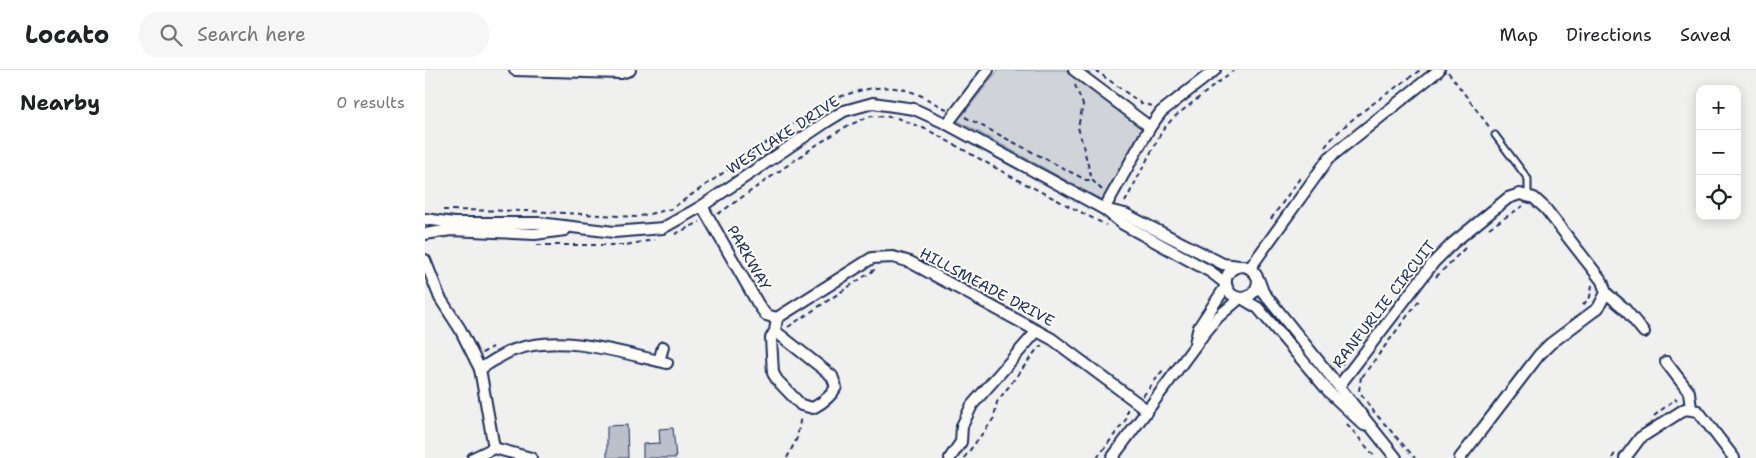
<!DOCTYPE html>
<html lang="en">
<head>
<meta charset="utf-8">
<style>
  body { margin:0; font-family:"Shantell Sans",sans-serif; background:#f6f6f6; color:#202124 }
  .controls { position:absolute; right:15px; top:15px; display:grid; overflow:hidden; border-radius:10px; box-shadow:0 2px 12px #0003 }
  .controls button { width:45px; height:45px; display:grid; place-items:center; padding:0; border:0; border-bottom:1px solid #e0e0e0; background:#fff; color:#202124; font:25px sans-serif }
  .list { margin:0; padding:0; list-style:none }
  h2 { display:flex; justify-content:space-between; align-items:center; height:65px; margin:0; padding:0 20px; font-size:21px }
  h2 small { font-size:16px; font-weight:400; color:#757577 }
  .icon { flex:none; width:28px; height:28px; fill:none; stroke:currentColor; stroke-width:2; stroke-linecap:round; stroke-linejoin:round }
  .map { position:relative; flex:none; width:1331px; height:388px; overflow:hidden }
  header { display:flex; align-items:center; gap:30px; box-sizing:border-box; height:70px; padding:0 25px; background:#fff; border-bottom:1px solid #e0e0e0 }
  header strong { font-size:24px }
  nav { display:flex; gap:28px; margin-inline-start:auto; font-size:18px }
  .search { width:350px; height:45px; background:#f6f6f6; display:flex; align-items:center; gap:12px; box-sizing:border-box; padding:0 18px; border-radius:20px; color:#757577; font-size:19px }
  main { display:flex }
  aside { flex:1; background:#fff }
  .map>svg:first-child { display:block }
  .green { fill:#d0d3d8; stroke:#76819b }
  .building { fill:#bbc0ca; stroke:#1b2f5e }
  .lines { fill:none; stroke-linecap:round; stroke-linejoin:round }
  .service-casing { stroke:#1b2f5e; stroke-width:9 }
  .minor-casing { stroke:#1b2f5e; stroke-width:14 }
  .path { stroke:#1b2f5e; stroke-width:2; stroke-dasharray:5 4; stroke-linecap:butt }
  .service { stroke:#fdfcf7; stroke-width:5 }
  .minor { stroke:#fdfcf7; stroke-width:10 }
  .labels { text-anchor:middle; stroke-width:4; stroke-linejoin:round; paint-order:stroke }
  .street-label { font-size:15px; fill:#1b2f5e; stroke:#fdfcf7 }
</style>
</head>
<body>
<header>
<strong>Locato</strong>
<div class="search"><svg class="icon" aria-label="search" viewBox="0 0 24 24"><circle cx="10" cy="10" r="6"/><path d="M15 15l6 6"/></svg>Search here</div>
<nav><a>Map</a><a>Directions</a><a>Saved</a></nav>
</header>
<main>
<aside>
<h2>Nearby<small>0 results</small></h2>
<ul class="list">
</ul>
</aside>
<div class="map">
<svg width="1331" height="388" viewBox="0 0 1331 388">
  <rect width="100%" height="100%" fill="#f0f0ee"/>
  <filter id="ink" filterUnits="userSpaceOnUse"><feTurbulence type="fractalNoise" baseFrequency=".02" numOctaves="2"/><feDisplacementMap in="SourceGraphic" scale="10" xChannelSelector="R" yChannelSelector="G"/><feConvolveMatrix kernelMatrix="1 2 1 2 8 2 1 2 1" color-interpolation-filters="sRGB"/></filter>
  <g filter="url(#ink)">
    <!-- green -->
    <path class="green" d="M573,0H641L717,58L677,130L528,48L538,45Z"/>
    <!-- building -->
    <g class="building">
      <path d="M202,355L203,388H182V356Z"/>
      <path d="M248,358L251,388H218V374L235,373L234,359Z"/>
    </g>
    <g class="lines">
      <!-- service casing -->
      <g class="service-casing">
        <path id="service" d="M1070,65L1103,109V126"/>
      </g>
      <!-- minor casing -->
      <g class="minor-casing">
        <g id="minor">
          <path d="M90,0L196,3L205,0"/>
          <path d="M649,0L725,57"/>
          <path d="M522,54L563,0"/>
          <path d="M277,136L333,234L341,245L352,248"/>
          <path d="M679,139L725,57L736,42L790,0"/>
          <path d="M683,140L700,144L798,194L814,196"/>
          <path d="M0,149L29,153H114L189,162L238,158L277,136L401,52L419,41L448,33L489,39L522,54L679,139L698,154L786,202L800,213"/>
          <path d="M0,164L26,160L110,164L140,160"/>
          <path d="M0,190L15,228L35,259L55,299L69,378"/>
          <path d="M825,198L904,88L1014,0"/>
          <path d="M833,209C833,224 819,234 806,224C795,211 803,196 819,196C832,200 834,211 838,222L971,388"/>
          <path d="M1181,223L1199,238L1219,262"/>
          <path d="M818,229L833,238L905,323L939,355"/>
          <path d="M352,248L447,188L468,187L485,192L627,269L722,340"/>
          <path d="M350,261L407,306L411,317C406,327 397,333 388,338L376,335L352,310L348,303L346,268L350,261L352,248"/>
          <path d="M770,273L774,257L801,216"/>
          <path d="M234,291L238,277"/>
          <path d="M1241,292L1264,322L1266,339"/>
          <path d="M55,299C65,293 77,284 89,280C137,263 193,282 242,293"/>
          <path d="M914,316L1009,192L1028,173L1083,128L1095,124L1109,128L1120,138L1177,211L1181,223L1173,238L1125,274L1114,285L1035,388"/>
          <path d="M48,388L69,378L106,388"/>
          <path d="M525,388L536,372L537,356L547,335L612,261"/>
          <path d="M687,388L778,265L793,247L815,228"/>
          <path d="M1200,388L1215,368L1260,339L1273,341L1309,388"/>
        </g>
      </g>
      <!-- path -->
      <g class="path">
        <path d="M670,0L717,34L729,36"/>
        <path d="M1023,2L1065,58"/>
        <path d="M650,15L658,35L653,57L667,110L678,121"/>
        <path d="M540,47L661,110H667"/>
        <path d="M472,48L503,60L587,107L681,155"/>
        <path d="M900,77C921,49 966,22 995,0"/>
        <path d="M700,132L737,61L748,48L809,0"/>
        <path d="M18,140L105,141L211,147L246,139L396,35C424,22 456,11 487,22C500,26 510,35 522,39"/>
        <path d="M293,144L393,74L422,56L446,46L467,47"/>
        <path d="M846,149L875,108"/>
        <path d="M1064,158L1098,136"/>
        <path d="M250,164L275,152"/>
        <path d="M112,175H200L229,170"/>
        <path d="M1011,207L1041,177"/>
        <path d="M1158,235L1165,227L1167,215"/>
        <path d="M363,257L452,198"/>
        <path d="M57,283L68,277"/>
        <path d="M908,292L918,294"/>
        <path d="M936,307L934,321L949,342L990,388"/>
        <path d="M937,307L995,229"/>
        <path d="M718,326L738,300"/>
        <path d="M1229,346L1250,329L1252,331"/>
        <path d="M922,354L951,388"/>
        <path d="M362,388L372,368L376,346"/>
        <path d="M539,388L569,348L572,332L613,278L618,276"/>
        <path d="M672,388L702,348V339"/>
        <path d="M1187,388L1191,382"/>
      </g>
      <!-- service -->
      <use href="#service" class="service"/>
      <!-- minor -->
      <use href="#minor" class="minor"/>
    </g>
  </g>
  <g class="labels">
    <!-- street labels -->
    <g class="street-label">
      <text transform="translate(358 65) rotate(-33)" y="5">WESTLAKE DRIVE</text>
      <text transform="translate(324 188) rotate(60)" y="5">PARKWAY</text>
      <text transform="translate(562 217) rotate(28)" y="5">HILLSMEADE DRIVE</text>
      <text transform="translate(959 234) rotate(-52)" y="5">RANFURLIE CIRCUIT</text>
    </g>
  </g>
</svg>
<div class="controls">
<button>+</button>
<button>−</button>
<button><svg class="icon" aria-label="locate" viewBox="0 0 24 24"><circle cx="12" cy="12" r="6"/><path d="M12 2v4M12 18v4M2 12h4M18 12h4"/></svg></button>
</div>
</div>
</main>
</body>
</html>
